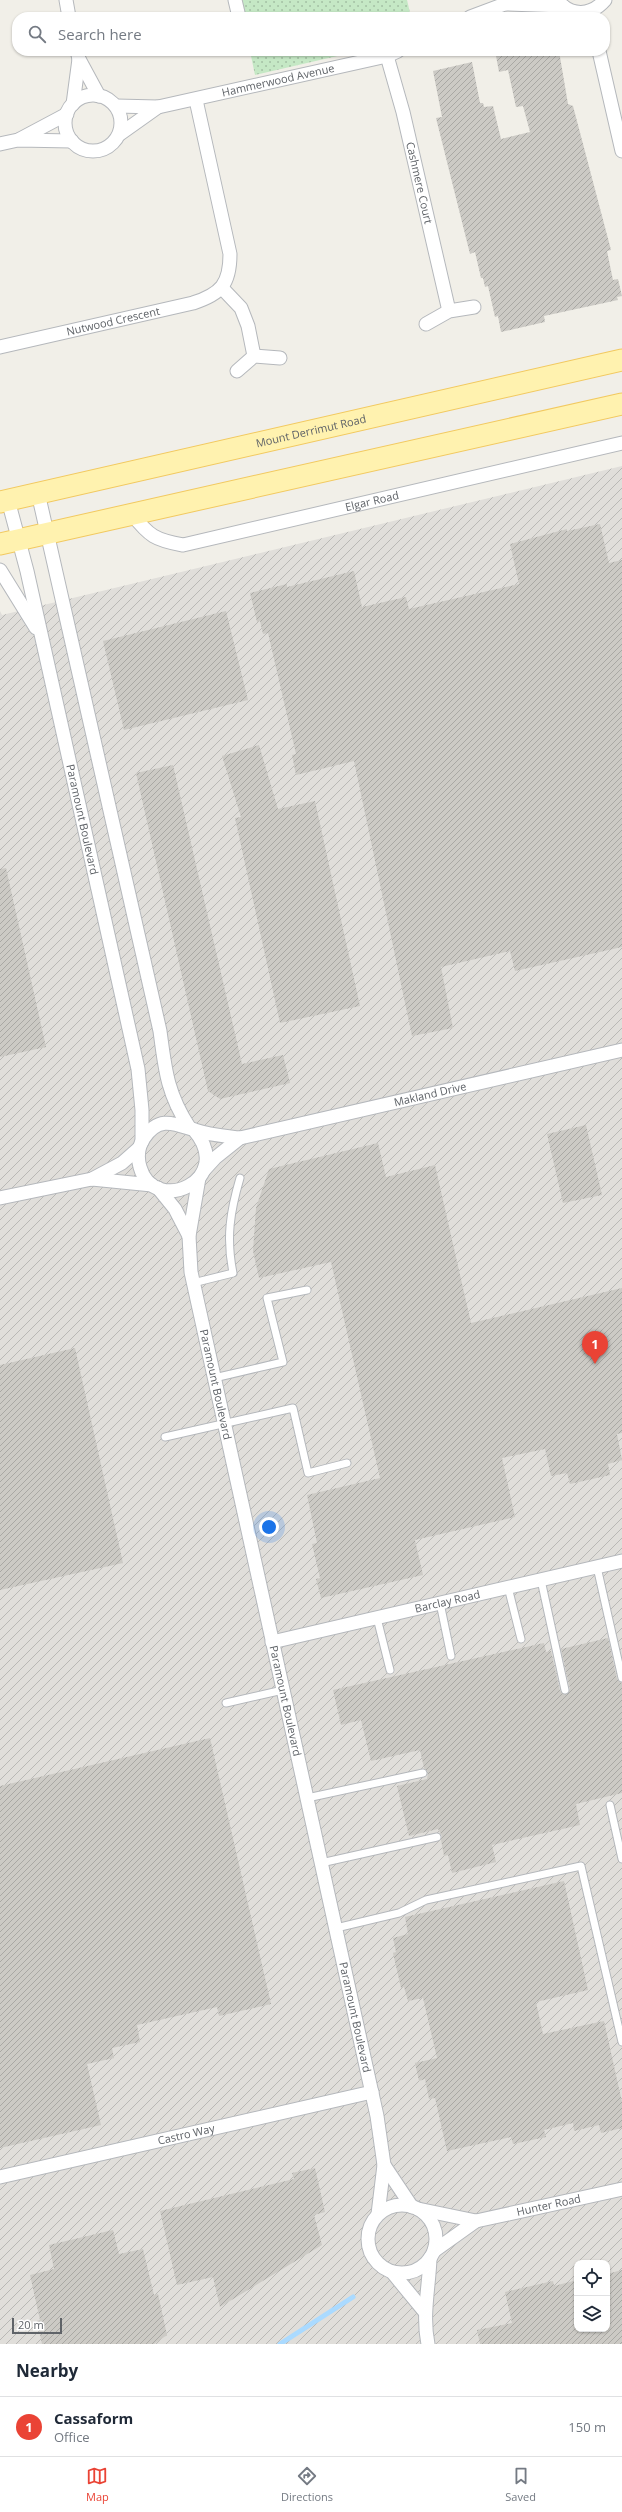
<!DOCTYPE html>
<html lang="en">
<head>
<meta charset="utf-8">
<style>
  body { margin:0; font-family:"Open Sans",sans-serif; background:#f2f2f3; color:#1f2937 }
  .controls { position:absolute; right:12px; bottom:12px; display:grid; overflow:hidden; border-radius:8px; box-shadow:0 1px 3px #0004 }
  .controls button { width:36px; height:36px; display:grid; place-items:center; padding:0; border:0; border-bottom:1px solid #e0e1e3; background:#fff; color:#1f2937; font:20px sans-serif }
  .scale { position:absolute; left:12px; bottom:10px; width:50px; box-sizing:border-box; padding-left:4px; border:2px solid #5f6368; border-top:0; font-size:11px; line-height:14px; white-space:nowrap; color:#5f6368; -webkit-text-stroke:3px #fff; paint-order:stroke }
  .you { position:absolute; left:269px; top:1527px; width:14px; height:14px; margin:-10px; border:3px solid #fff; border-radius:50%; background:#1a73e8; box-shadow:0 0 0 6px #1a73e833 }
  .badge { display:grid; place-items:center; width:26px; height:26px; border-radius:50%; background:#ea4335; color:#fff; font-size:13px; font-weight:700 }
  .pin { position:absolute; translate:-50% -33px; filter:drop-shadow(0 1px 2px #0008) }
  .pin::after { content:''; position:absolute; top:21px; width:14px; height:12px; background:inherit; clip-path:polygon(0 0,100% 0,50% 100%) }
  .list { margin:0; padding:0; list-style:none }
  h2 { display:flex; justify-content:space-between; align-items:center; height:52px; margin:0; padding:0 16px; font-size:17px }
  h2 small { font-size:13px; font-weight:400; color:#747a83 }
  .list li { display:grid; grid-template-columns:26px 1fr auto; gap:12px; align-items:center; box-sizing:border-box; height:60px; padding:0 16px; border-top:1px solid #e0e1e3 }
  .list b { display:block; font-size:15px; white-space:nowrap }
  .list p { margin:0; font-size:13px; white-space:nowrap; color:#747a83 }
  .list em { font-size:13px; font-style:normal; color:#747a83 }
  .icon { flex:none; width:22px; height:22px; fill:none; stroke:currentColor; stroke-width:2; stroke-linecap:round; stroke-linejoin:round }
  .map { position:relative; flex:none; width:622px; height:2344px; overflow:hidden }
  .search { position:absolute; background:#fff; box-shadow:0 1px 3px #0004; left:12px; right:12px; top:12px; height:44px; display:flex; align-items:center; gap:10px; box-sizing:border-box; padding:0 14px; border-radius:16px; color:#747a83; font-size:15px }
  .sheet { height:112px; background:#fff }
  nav { display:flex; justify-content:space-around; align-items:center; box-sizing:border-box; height:56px; border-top:1px solid #e0e1e3; background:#fff; font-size:11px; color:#747a83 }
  nav a { display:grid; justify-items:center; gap:2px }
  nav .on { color:#ea4335 }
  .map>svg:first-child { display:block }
  .industrial { fill:url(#industrial-furrows); fill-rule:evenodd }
  .grass { fill:url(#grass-dots) }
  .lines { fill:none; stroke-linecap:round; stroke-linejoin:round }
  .stream { stroke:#aadaff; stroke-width:5 }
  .building { fill:url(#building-hatch) }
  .lane-casing { stroke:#b5b8bc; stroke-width:9 }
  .street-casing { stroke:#b5b8bc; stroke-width:15 }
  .primary-casing { stroke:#f2c960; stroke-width:23 }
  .lane { stroke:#fff; stroke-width:7 }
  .street { stroke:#fff; stroke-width:13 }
  .primary { stroke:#fff2af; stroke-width:21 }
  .labels { text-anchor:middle; stroke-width:4; stroke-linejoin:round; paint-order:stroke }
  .street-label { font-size:11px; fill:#5f6368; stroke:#fff }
</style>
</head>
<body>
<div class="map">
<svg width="622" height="2344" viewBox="0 0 622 2344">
  <defs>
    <pattern id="industrial-furrows" width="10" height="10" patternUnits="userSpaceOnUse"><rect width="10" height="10" fill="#e0deda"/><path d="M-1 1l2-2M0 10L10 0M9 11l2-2" fill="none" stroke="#b9b8b5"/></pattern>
    <pattern id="grass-dots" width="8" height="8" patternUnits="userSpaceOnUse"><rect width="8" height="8" fill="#c5e8c5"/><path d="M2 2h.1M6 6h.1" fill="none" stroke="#a3c0a4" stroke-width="1.8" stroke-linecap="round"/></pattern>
    <pattern id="building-hatch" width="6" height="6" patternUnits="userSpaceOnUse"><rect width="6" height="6" fill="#cccac5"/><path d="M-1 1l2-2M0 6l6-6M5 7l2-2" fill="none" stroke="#a9a8a4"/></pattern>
  </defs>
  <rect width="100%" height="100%" fill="#f1efe8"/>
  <!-- industrial -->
  <path class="industrial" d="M622,466V2344H0V611L2,615ZM577,2263H607V2329H577Z"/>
  <!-- grass -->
  <g class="grass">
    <path d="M239,0H407L411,17H243Z"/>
    <path d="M250,51H359L255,75Z"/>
  </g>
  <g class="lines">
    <!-- stream -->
    <path class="stream" d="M280,2344L353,2297"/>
  </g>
  <!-- building -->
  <g class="building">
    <path d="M509,51H559L568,104L573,106L611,250L607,251L613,280L618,279L622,296L617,297L618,300L544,316L545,322L501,332L498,316L495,317L488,286L485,287L483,278H481L475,252L470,254L436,118L442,117L433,71L472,62L480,103H483L484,107L493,106L501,139L530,132L523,106L516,107L508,70L499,72L496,56Z"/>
    <path d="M600,524L609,563L622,560V947L515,971L510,951L441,967L453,1028L412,1036L354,761L296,775L292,755L296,754L268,633L263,634L260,621L257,622L250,593L287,584V587L354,571L362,607L406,597L409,609L519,584L510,544L567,529V531Z"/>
    <path d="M226,611L248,700L124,730L103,641Z"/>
    <path d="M259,745L278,809L315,801L360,1006L280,1023L235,818L241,817L222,756Z"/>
    <path d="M173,765L242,1064L283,1055L290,1083L220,1099L208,1091L136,773Z"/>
    <path d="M6,868L46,1047L0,1057V869Z"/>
    <path d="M586,1125L602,1195L563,1203L547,1134Z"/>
    <path d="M378,1143L386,1177L435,1165L471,1323L622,1288V1433L617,1434L622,1460L608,1464L610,1475L570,1484L567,1473L551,1476L545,1449L502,1458L515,1517L415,1540L423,1575L321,1598L316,1579L320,1578L312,1544L317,1543L307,1495L380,1478L331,1262L259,1278L253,1251L256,1208L269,1169Z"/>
    <path d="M75,1348L123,1563L0,1590V1365Z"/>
    <path d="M608,1638L617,1679L622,1683V1793L576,1804L580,1825L492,1845L496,1862L452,1873L448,1855L444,1856L441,1840L442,1836L438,1829L409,1836L397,1786L427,1779L428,1772L424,1768L420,1750L371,1761L361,1720L341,1725L333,1690L544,1643L546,1652L551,1651L560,1691L566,1695L570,1689L561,1649Z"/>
    <path d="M210,1738L271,2004L219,2016L217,2007L137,2025L140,2042L112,2048L114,2058L87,2064L101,2125L0,2148V1786Z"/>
    <path d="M564,1881L588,1990L536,2002L543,2034L604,2021L622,2102V2128L601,2133L599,2125L574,2131L573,2123L544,2130L546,2137L513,2144L511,2137L447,2151L435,2098L429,2099L425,2079L419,2081L415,2063L437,2058L423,1998L408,2001L404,1987L401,1988L393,1953L396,1952L393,1938L408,1934L405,1917Z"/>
    <path d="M315,2168L325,2212L314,2215L322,2245L220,2307L213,2277L177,2285L160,2211L294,2179L292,2173Z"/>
    <path d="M113,2230L119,2254L143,2249L154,2295L158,2294L167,2335L154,2344H42L37,2321L40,2320L30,2275L54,2269L49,2245Z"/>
    <path d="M622,2270V2344H480L477,2330L512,2323L505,2292L553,2281L554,2286L577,2280V2329H607V2274Z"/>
  </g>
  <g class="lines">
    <!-- lane casing -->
    <g class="lane-casing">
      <g id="lane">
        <path d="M193,1283L233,1273C226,1238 230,1212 240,1178"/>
        <path d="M214,1378L283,1362L267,1298L307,1290"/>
        <path d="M165,1437L293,1408L308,1473L347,1463"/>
        <path d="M597,1567L622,1678"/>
        <path d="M541,1580L565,1690"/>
        <path d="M508,1587L521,1639"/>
        <path d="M440,1603L451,1656"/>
        <path d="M377,1618L390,1670"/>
        <path d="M226,1703L283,1690"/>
        <path d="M307,1798L423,1773"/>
        <path d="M610,1805L622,1859"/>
        <path d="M321,1863L437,1837"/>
        <path d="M336,1928L399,1913L426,1900L581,1866L622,2042"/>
      </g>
    </g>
    <!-- street casing -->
    <g class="street-casing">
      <g id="street">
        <path d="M66,0L69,17"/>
        <path d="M235,0L239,17"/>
        <path d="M557,0C571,17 591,16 605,0"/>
        <path d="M507,4L563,6"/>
        <path d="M470,17L513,1"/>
        <path d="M77,51L79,59L99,96"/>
        <path d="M599,51L622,151"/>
        <path id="s1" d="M387,56L403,112L449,311"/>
        <circle cx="93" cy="123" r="28"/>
        <path d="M73,104L79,59"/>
        <path id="s2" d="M116,106L158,107L387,56L398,51"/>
        <path d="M120,134L158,107"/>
        <path d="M20,139L67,114"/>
        <path d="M0,144L18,140L72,141"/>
        <path d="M222,288L241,308L248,326L254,356"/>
        <path d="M426,324L449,311L474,307"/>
        <path id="s3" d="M0,347L193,303C221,294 230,284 230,254L196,100"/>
        <path d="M237,371L254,356L280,358"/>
        <path d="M38,493L160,1031C165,1069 167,1093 189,1127"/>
        <path id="s4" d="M8,500L27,571L138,1069L142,1110V1142"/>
        <path id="s5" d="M132,514C149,536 155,540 183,545L622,443"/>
        <path d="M0,570L36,628"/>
        <path id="s6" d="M194,1130C237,1180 154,1217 140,1167C137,1157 138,1147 144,1138C159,1115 175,1124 195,1130C209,1135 225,1136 240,1138L622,1050"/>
        <path d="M204,1170L215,1158L240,1138"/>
        <path id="s7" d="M199,1178L189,1236L191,1272L377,2116L384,2165L378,2214"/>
        <path d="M92,1179L122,1163L139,1148"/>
        <path d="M158,1188L175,1209L189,1236"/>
        <path d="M0,1198L92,1179L152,1185"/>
        <path id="s8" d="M272,1642L622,1561"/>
        <path d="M384,2165L412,2207"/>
        <path id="s9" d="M0,2177L372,2092"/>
        <circle cx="402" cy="2239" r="34"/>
        <path d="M418,2209L476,2221"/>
        <path id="s10" d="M434,2251L476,2221L622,2189"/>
        <path d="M392,2272L424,2311"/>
        <path d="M428,2344C422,2315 429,2288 430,2258"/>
      </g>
    </g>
    <!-- primary casing -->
    <g class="primary-casing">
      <g id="primary">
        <path id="s11" d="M0,502L622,360"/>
        <path d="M0,544L622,404"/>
      </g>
    </g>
    <!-- lane -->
    <use href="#lane" class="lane"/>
    <!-- street -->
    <use href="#street" class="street"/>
    <!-- primary -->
    <use href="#primary" class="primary"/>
  </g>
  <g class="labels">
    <!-- street labels -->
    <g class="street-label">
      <text dy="4" stroke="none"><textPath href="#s2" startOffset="165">Hammerwood Avenue</textPath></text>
      <text dy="4" stroke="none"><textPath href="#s1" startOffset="131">Cashmere Court</textPath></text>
      <text dy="4" stroke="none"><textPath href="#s3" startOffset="116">Nutwood Crescent</textPath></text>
      <text dy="4" stroke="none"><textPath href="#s11" startOffset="319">Mount Derrimut Road</textPath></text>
      <text dy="4" stroke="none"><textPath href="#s5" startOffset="256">Elgar Road</textPath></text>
      <text dy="4" stroke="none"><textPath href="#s4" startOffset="328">Paramount Boulevard</textPath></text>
      <text dy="4" stroke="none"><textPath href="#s6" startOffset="455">Makland Drive</textPath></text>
      <text dy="4" stroke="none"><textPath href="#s7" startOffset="210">Paramount Boulevard</textPath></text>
      <text dy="4" stroke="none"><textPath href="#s8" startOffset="180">Barclay Road</textPath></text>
      <text dy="4" stroke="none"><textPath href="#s7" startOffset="534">Paramount Boulevard</textPath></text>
      <text dy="4" stroke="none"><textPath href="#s7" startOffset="858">Paramount Boulevard</textPath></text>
      <text dy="4" stroke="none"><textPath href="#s9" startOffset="191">Castro Way</textPath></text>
      <text dy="4" stroke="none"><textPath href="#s10" startOffset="126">Hunter Road</textPath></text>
    </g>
  </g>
</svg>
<div class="controls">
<button><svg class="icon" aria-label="locate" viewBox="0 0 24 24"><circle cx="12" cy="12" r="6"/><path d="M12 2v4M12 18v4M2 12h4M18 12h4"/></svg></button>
<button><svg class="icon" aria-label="layers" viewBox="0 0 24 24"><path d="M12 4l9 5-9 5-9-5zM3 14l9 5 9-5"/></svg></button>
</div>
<div class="scale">20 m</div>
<div class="you"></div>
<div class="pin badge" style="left:595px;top:1364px">1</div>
<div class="search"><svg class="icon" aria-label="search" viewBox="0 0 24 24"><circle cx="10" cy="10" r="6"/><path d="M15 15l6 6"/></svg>Search here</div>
</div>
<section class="sheet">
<h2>Nearby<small></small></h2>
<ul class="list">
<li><span class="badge">1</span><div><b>Cassaform</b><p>Office</p></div><em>150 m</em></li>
</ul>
</section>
<nav>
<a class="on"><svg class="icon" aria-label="map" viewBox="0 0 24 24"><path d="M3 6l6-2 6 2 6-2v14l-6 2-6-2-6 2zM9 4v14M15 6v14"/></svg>Map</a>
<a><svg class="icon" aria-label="directions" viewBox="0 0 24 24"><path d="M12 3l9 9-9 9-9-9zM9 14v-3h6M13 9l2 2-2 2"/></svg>Directions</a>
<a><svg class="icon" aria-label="saved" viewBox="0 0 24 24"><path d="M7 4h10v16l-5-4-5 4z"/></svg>Saved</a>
</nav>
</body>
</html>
